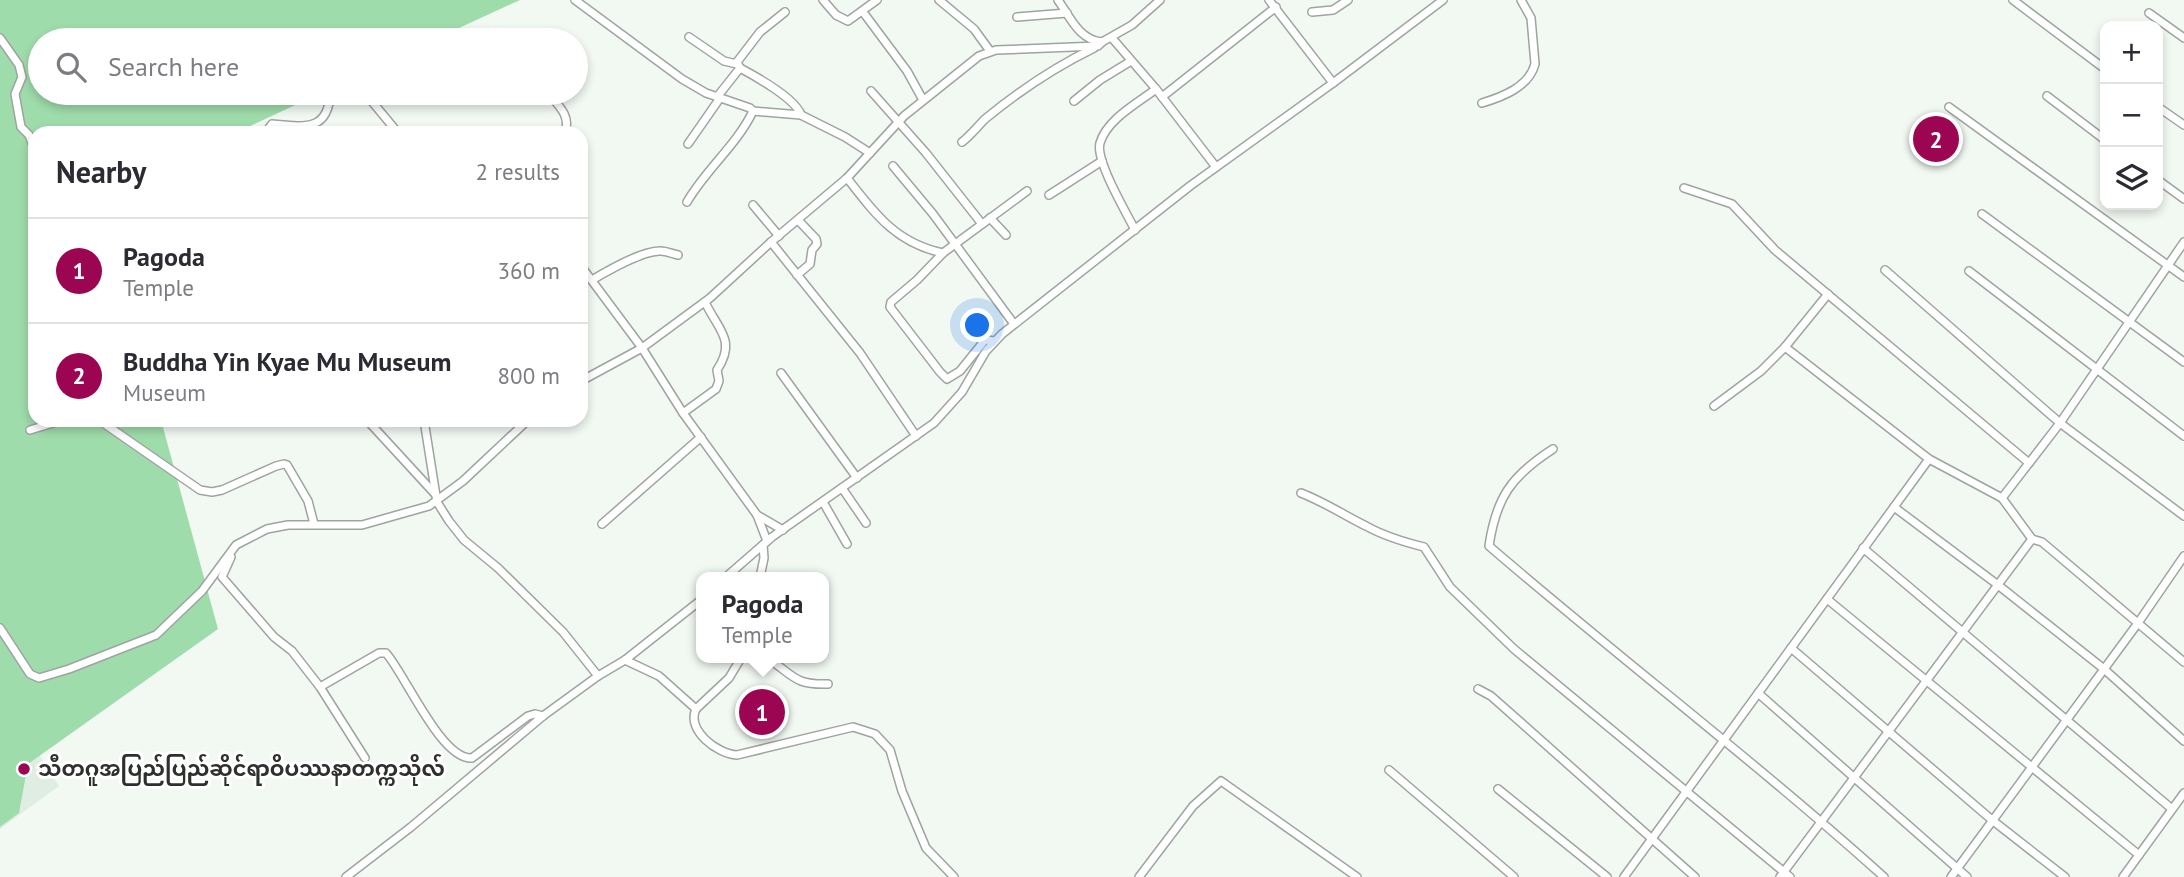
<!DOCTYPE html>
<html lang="en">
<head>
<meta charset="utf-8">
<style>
  body { margin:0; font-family:"PT Sans","Noto Sans Myanmar",sans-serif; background:#f2f2f3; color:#2b2b33 }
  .controls { position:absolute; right:21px; top:21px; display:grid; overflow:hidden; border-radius:14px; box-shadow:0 4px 10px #0003 }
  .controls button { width:63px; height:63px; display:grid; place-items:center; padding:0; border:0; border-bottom:2px solid #e1e1e2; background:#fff; color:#2b2b33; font:35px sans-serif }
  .you { position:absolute; left:978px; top:326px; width:24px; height:24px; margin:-18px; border:5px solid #fff; border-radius:50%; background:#1a73e8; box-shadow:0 0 0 10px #1a73e833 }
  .badge { display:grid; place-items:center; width:46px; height:46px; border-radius:50%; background:#9c0552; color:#fff; font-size:23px; font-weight:700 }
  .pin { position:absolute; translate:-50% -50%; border:4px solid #fff; box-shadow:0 2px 7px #0006 }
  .popup { position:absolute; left:696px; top:572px; width:133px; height:91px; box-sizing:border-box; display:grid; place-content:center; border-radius:14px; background:#fff; filter:drop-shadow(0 2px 5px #0005); font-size:23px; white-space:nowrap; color:#7c7c81 }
  .popup b { font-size:26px; color:#2b2b33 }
  .popup::after { content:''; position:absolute; left:50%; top:100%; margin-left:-14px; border:14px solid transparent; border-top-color:#fff }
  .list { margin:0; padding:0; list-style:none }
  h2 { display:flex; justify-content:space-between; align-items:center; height:91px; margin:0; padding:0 28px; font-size:30px }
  h2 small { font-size:23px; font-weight:400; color:#7c7c81 }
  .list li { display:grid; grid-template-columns:46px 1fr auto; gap:21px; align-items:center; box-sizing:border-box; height:105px; padding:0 28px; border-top:2px solid #e1e1e2 }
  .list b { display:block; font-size:26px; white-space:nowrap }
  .list p { margin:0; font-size:23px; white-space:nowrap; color:#7c7c81 }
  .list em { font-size:23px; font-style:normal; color:#7c7c81 }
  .icon { flex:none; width:38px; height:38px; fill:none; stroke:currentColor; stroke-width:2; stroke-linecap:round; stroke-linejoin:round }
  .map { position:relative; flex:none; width:2184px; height:877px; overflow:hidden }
  .search { position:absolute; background:#fff; box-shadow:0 4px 10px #0003; left:28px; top:28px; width:560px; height:77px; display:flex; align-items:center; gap:18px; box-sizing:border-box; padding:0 24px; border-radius:38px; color:#7c7c81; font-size:26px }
  .panel { position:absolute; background:#fff; box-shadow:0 4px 10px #0003; left:28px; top:126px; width:560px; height:301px; border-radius:21px }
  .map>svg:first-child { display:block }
  .built { fill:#e0ede2 }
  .green { fill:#9fdcab }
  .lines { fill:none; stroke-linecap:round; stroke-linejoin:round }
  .minor-casing { stroke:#9ea49f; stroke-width:10 }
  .minor { stroke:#fff; stroke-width:7 }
  .poi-dot { fill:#9c0552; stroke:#fff; stroke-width:2.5 }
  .labels { text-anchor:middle; stroke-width:6; stroke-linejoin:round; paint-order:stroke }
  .poi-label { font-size:21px; font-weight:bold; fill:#2e302e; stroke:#fff; text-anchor:start }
</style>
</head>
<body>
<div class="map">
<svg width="2184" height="877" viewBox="0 0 2184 877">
  <rect width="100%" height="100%" fill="#f2f9f3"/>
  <!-- built -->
  <path class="built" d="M0,692L59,786L0,829Z"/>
  <!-- green -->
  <path class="green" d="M0,0H520L433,40H40V93H321L235,133H35V420H161L218,629L28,764L19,813L0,827Z"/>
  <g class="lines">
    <!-- minor casing -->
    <g class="minor-casing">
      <g id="minor">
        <path d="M575,0L682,79L706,93L750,108L753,111L801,115L845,137L870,153"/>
        <path d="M823,0L836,15L848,21L877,0"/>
        <path d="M939,0L974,29L990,51"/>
        <path d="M1058,0C1070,17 1079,40 1102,42L1132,25L1160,0"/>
        <path d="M1269,0L1333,83"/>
        <path d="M2013,0L2105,69"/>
        <path d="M785,12L760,32L737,62L740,68C755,76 796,99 801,115"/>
        <path d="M863,12L907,71L923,100"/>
        <path d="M1312,12L1333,10L1348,0"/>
        <path d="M2149,13L2184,38"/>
        <path d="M1017,17L1067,13"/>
        <path d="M689,37L724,61L737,64"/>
        <path d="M0,38L19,65L22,77L15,94L21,127L29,135L35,151"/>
        <path d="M1112,38L1156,89L1216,167"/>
        <path d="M466,40L480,35L496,40"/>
        <path d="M871,91L926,153L982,224"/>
        <path d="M365,93L398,133"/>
        <path d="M548,93C559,106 571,116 565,133"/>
        <path d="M2047,96L2105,140"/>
        <path d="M717,97L740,68"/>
        <path d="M1162,97L1276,7"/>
        <path d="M1074,101L1100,80L1131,61"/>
        <path d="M1482,103C1502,97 1529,87 1535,64L1531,18L1521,0"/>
        <path d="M1949,107L2184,277"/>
        <path d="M2158,107L2184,125"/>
        <path d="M270,133L269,128L272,124C303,127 329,132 330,93"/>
        <path d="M962,142C971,135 977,127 985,119C1019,91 1055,67 1094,48"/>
        <path d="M688,144L720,98"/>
        <path d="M893,166L933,214L1014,324"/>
        <path d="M847,178C875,214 896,243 943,253"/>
        <path d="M2158,180L2184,199"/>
        <path d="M1684,188L1732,204L1775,250L2029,463"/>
        <path d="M1049,195L1102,161"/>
        <path d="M687,202C706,169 737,145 753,111"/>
        <path d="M753,205L779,236"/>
        <path d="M1982,214L2184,362"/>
        <path d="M990,218L1006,235"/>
        <path d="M1135,230C1126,212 1095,160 1100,143C1107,119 1138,103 1156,89"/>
        <path d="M771,242L860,353L916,436"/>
        <path d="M581,266L642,348L683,413L757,515L767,541"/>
        <path d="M1885,270L2060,423L2184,516"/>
        <path d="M1969,271L2184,436"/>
        <path d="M797,275L810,264L812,250L817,244L816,239L798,220"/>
        <path d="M592,280C607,271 644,250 661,251C666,251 673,254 678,255"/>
        <path d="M995,341L985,340L960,371L947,379L940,372L890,307L891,302L917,280L943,253L1027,191"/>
        <path d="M1785,347L1929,459L2002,498L2032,539L2042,542L2184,662"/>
        <path d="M781,373L857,478"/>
        <path d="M581,381L642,348L710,298L771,242L847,178L904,116L979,56L996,50L1098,46L1102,42"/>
        <path d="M1714,406L1761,371L1785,347L1828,294"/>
        <path d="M683,413L716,389L719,381L717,370C737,340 718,330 705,302"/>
        <path d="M99,420L200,490L212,492L222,490L276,466L284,464L287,465L308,501L314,524"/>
        <path d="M367,420L436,495"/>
        <path d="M424,420L437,502L449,521L464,540L498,568L563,632L598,676"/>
        <path d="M30,430L63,420"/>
        <path d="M1553,449C1511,476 1496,498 1489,546C1619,658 1756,762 1884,877"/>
        <path d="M842,488L866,523"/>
        <path d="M1301,493C1324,502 1344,515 1366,526C1384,536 1404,542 1424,547L1450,587L1514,649L1790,877"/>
        <path d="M2002,498L2060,423L2184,242"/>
        <path d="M823,502L847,544"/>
        <path d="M1894,507L1998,585L2104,669L2184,741"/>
        <path d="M757,515L783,530"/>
        <path d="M602,524L701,437"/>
        <path d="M1863,548L2172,809"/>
        <path d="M231,557L222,577L274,637L292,651L320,687L379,653H386C405,674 441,760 472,758L528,716L535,714L543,716"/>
        <path d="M726,577L772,537L934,423L962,392L986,351L1002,334L1190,186L1333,83L1443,0"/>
        <path d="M760,577L764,558L763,545"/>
        <path d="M1827,599L2139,855"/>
        <path d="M0,628L30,674L39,678L69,669L156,635L202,591L236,545L267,529L288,525H362L429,506L463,481L528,420"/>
        <path d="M1791,648L1992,820L2065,877"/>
        <path d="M767,658C794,675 793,685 828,684"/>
        <path d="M625,660L659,676L696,709C686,730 717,754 737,755L853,727L875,734L890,750L902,791L926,848L954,877"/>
        <path d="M320,687L365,758"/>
        <path d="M1478,689L1491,696L1695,877"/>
        <path d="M1758,693L1967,877"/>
        <path d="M696,709L729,678L741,658"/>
        <path d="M1389,770L1514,877"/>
        <path d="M1498,789L1607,877"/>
        <path d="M346,877L411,827L543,716L598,676L625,660L701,600"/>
        <path d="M1139,877L1193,806L1221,781L1357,877"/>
        <path d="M1624,877L1929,459"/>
        <path d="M1780,877L2032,539"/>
        <path d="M1951,877L2138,623L2184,556"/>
        <path d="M2123,877L2184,793"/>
      </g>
    </g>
    <!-- minor -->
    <use href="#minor" class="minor"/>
  </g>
  <!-- markers -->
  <circle class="poi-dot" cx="24" cy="769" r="7"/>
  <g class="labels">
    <!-- poi labels -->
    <g class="poi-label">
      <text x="38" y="776">သီတဂူအပြည်ပြည်ဆိုင်ရာဝိပဿနာတက္ကသိုလ်</text>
    </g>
  </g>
</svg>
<div class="controls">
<button>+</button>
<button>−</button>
<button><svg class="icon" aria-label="layers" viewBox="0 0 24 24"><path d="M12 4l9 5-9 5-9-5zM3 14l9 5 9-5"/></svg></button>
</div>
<div class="you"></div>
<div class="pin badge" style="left:762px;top:712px">1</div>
<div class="popup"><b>Pagoda</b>Temple</div>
<div class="pin badge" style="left:1936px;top:139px">2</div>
<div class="search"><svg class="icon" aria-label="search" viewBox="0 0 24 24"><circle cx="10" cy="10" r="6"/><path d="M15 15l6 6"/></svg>Search here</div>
<section class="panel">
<h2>Nearby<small>2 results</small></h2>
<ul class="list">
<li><span class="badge">1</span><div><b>Pagoda</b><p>Temple</p></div><em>360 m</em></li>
<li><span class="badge">2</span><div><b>Buddha Yin Kyae Mu Museum</b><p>Museum</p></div><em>800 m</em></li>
</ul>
</section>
</div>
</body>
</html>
